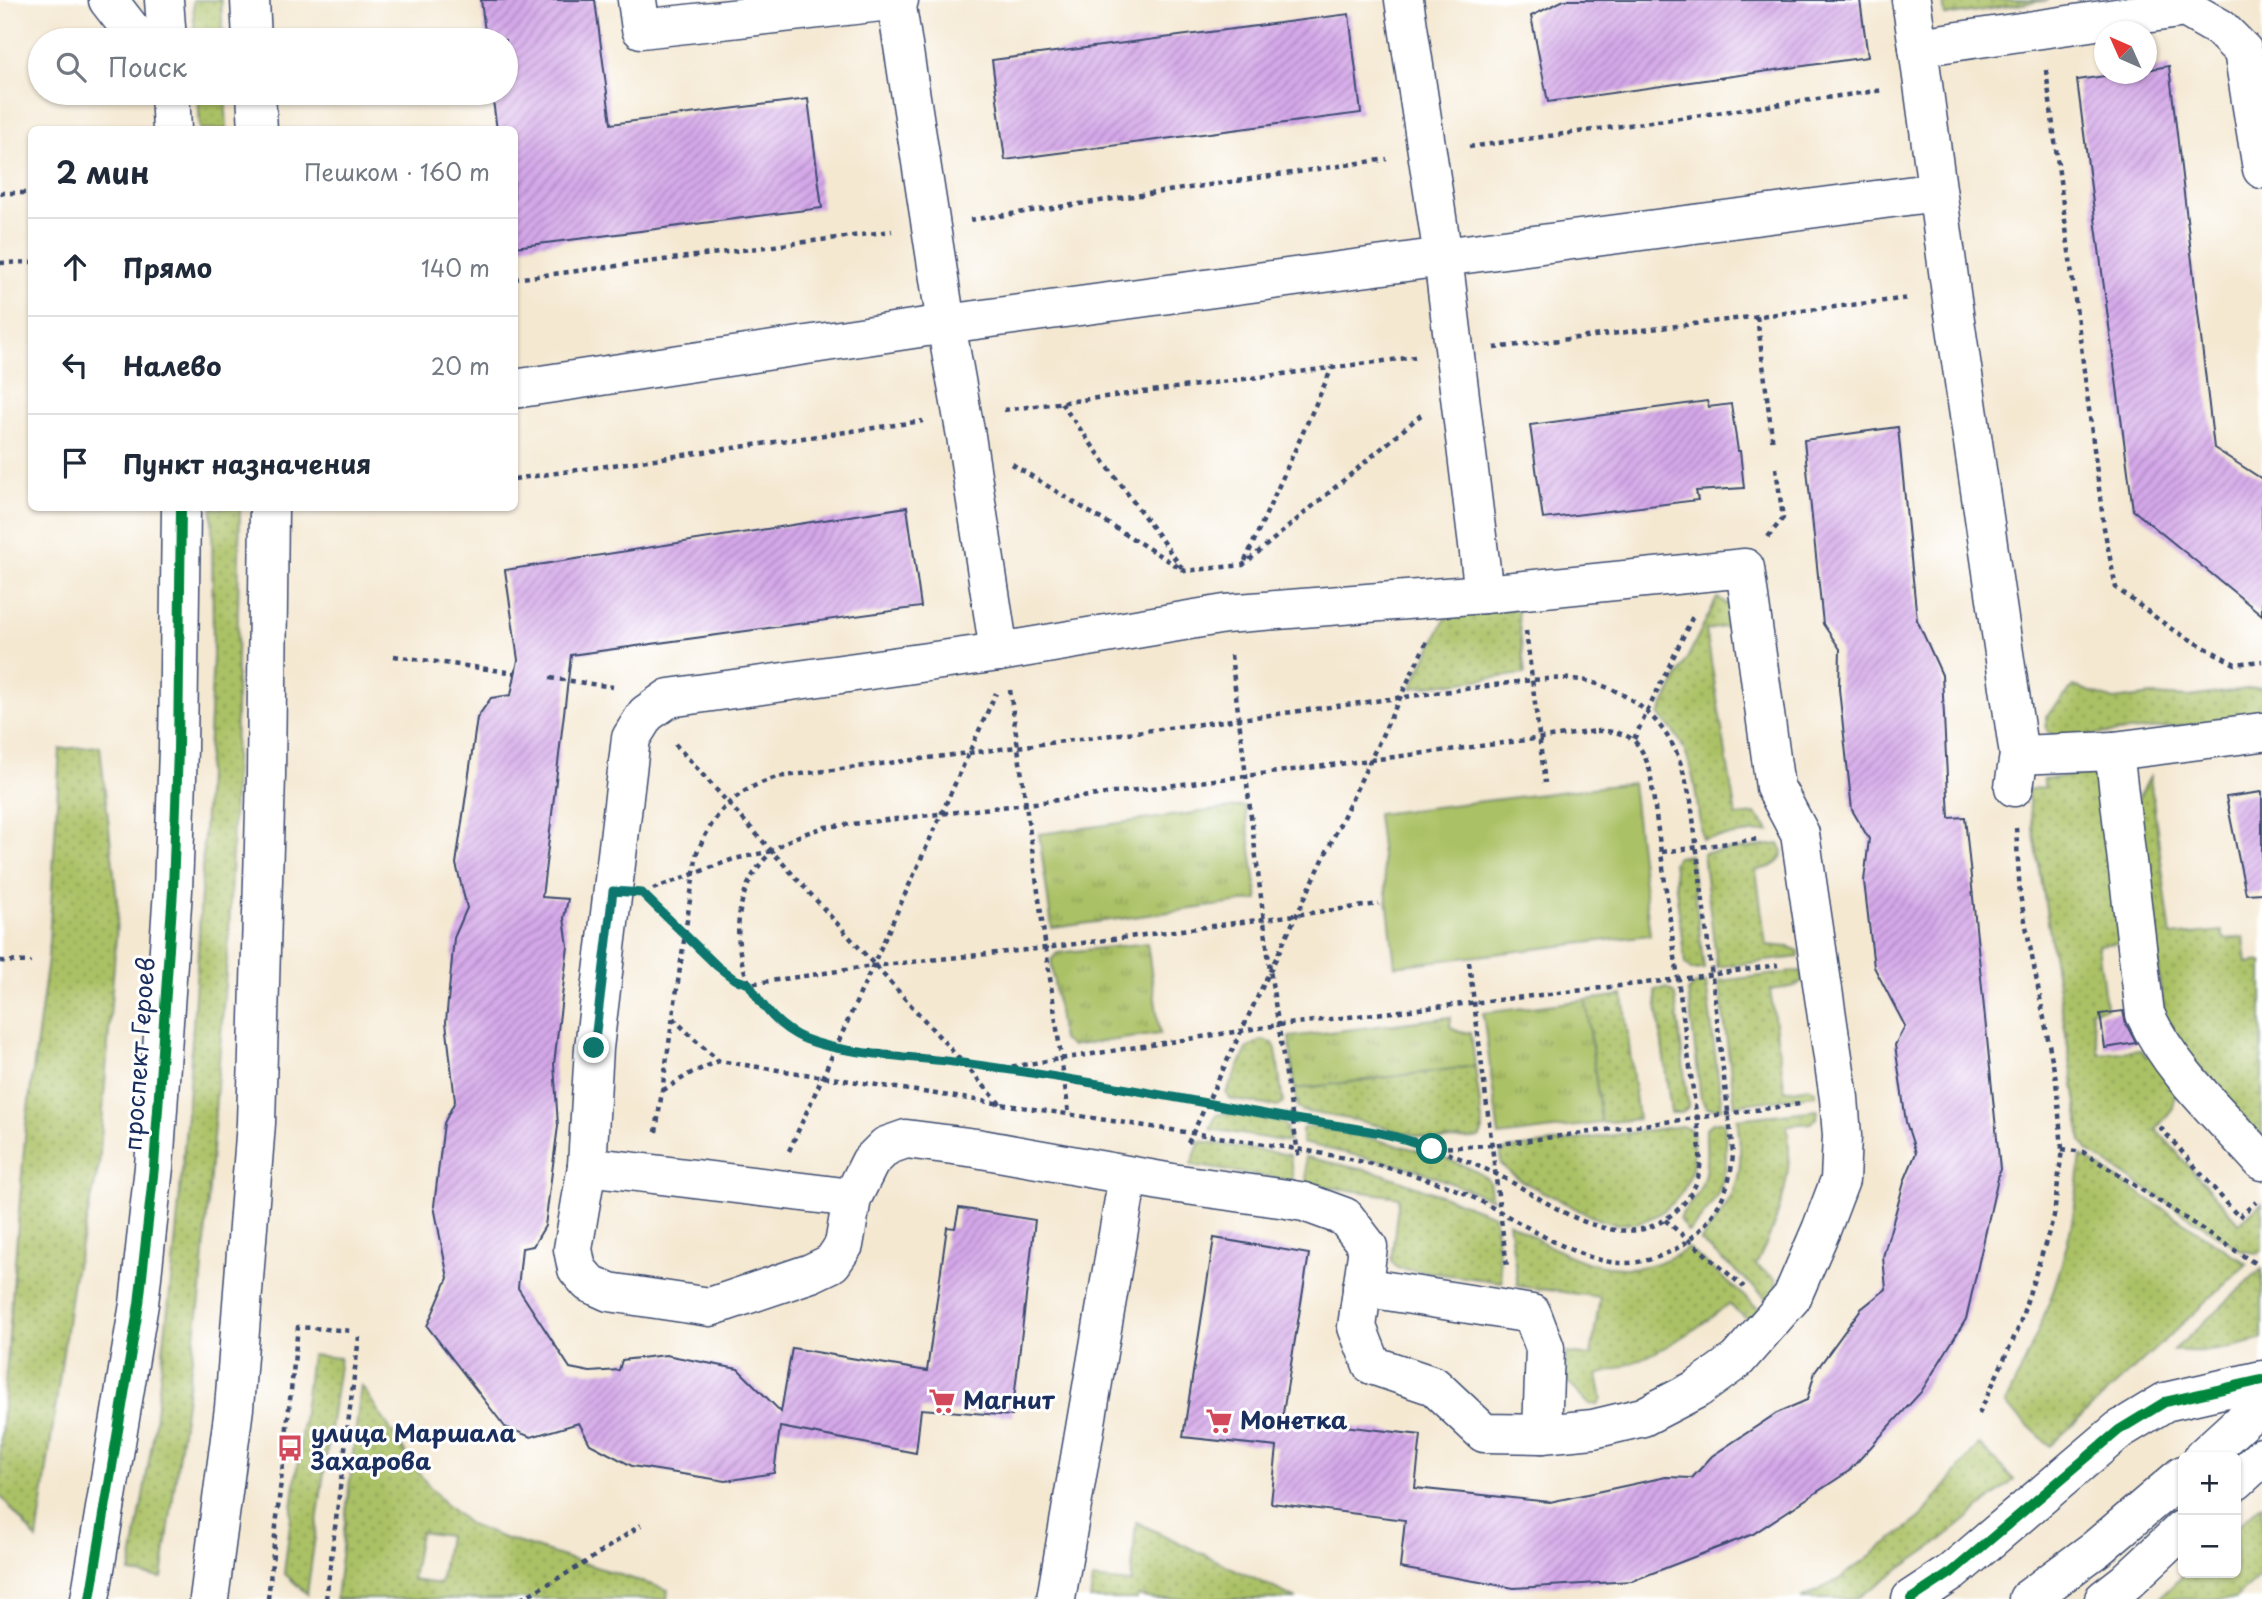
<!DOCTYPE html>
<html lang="ru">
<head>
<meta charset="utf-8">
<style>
  body { margin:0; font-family:"Playpen Sans",sans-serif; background:#f2f2f3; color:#1f2937 }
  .controls { position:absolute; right:21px; bottom:21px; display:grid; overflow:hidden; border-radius:10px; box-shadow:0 2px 5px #0004 }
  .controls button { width:63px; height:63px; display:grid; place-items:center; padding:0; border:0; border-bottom:2px solid #e0e1e3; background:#fff; color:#1f2937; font:35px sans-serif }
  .compass { position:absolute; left:2094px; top:21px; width:63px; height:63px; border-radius:50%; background:#fff; box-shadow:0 2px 5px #0004; rotate:315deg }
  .stop { position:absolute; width:21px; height:21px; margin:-16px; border:5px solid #0f766e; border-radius:50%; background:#fff }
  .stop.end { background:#0f766e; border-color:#fff; box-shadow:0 2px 7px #0008 }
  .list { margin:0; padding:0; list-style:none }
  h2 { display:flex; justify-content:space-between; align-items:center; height:91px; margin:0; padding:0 28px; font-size:30px }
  h2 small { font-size:23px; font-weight:400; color:#747a83 }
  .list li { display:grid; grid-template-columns:46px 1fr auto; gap:21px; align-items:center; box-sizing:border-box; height:98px; padding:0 28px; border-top:2px solid #e0e1e3 }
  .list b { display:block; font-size:26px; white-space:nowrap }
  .list em { font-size:23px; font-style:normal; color:#747a83 }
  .icon { flex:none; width:38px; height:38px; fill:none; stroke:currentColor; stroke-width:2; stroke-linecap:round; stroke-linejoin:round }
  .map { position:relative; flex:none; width:2262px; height:1599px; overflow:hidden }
  .search { position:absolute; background:#fff; box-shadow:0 2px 5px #0004; left:28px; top:28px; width:490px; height:77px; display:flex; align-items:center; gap:18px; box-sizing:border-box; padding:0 24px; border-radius:38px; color:#747a83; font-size:26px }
  .panel { position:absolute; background:#fff; box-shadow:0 2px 5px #0004; left:28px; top:126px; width:490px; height:385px; border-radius:10px }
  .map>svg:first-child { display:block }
  .grass { fill:url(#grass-dots); stroke:#637862; stroke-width:2; fill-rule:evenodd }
  .park { fill:url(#park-tufts); stroke:#637862; stroke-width:2 }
  .pitch { fill:#abc165; stroke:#637862; stroke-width:2 }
  .building { fill:url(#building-hatch) }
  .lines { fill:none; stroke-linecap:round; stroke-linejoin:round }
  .minor-casing { stroke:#3c4b6f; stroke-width:41 }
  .path { stroke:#3c4b6f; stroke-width:4.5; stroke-dasharray:5 5; stroke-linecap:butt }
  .minor { stroke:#fff; stroke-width:38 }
  .cycleway-casing { stroke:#fff; stroke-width:15 }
  .cycleway { stroke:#00873e; stroke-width:10 }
  .route { stroke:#0f766e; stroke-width:9 }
  .labels { text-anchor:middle; stroke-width:6; stroke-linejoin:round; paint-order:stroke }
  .street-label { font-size:24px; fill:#1b2f5e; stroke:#fff }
  .poi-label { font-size:24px; font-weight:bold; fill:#1b2f5e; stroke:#fff; text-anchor:start }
</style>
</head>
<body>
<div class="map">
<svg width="2262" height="1599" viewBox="0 0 2262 1599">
  <defs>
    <pattern id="grass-dots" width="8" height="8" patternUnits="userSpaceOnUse" patternTransform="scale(1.75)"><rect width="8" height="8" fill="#abc165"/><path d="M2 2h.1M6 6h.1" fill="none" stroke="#8a9d56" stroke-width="1.8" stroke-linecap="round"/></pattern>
    <pattern id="park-tufts" width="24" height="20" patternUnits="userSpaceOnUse" patternTransform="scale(1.75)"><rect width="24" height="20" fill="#abc165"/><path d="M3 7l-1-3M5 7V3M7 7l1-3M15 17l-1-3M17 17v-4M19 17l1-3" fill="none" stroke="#8a9d56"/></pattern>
    <pattern id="building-hatch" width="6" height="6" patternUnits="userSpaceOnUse" patternTransform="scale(1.75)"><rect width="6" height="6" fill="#d5a8e9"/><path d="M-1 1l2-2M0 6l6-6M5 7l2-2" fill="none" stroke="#ac89c0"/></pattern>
  </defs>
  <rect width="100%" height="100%" fill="#fff"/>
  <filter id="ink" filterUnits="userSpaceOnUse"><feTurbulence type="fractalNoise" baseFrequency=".0143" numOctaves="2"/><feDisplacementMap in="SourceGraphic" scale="14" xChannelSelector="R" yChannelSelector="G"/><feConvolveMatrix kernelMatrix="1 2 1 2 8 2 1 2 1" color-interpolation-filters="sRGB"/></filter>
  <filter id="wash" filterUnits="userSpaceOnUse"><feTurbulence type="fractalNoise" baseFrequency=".00686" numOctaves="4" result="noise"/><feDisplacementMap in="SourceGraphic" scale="28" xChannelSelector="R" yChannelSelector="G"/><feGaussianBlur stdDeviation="1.57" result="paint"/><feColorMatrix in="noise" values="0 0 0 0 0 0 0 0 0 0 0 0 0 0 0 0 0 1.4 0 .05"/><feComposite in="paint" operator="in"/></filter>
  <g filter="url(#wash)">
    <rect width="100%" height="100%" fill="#f4e8d1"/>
    <!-- grass -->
    <g class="grass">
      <path d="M193,0H221L223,40H195Z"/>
      <path d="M1943,0H2048L1945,16Z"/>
      <path d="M198,93H225L227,129H200Z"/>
      <path d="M212,508H240L235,764L229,932L201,1292L162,1578L130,1573L154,1431L174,1256L187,1114L198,951L213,656Z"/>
      <path d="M1717,598L1730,605L1736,619L1733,625L1706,630L1736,816L1756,814L1770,831L1702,839C1697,807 1696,770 1680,741C1675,732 1666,723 1659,715Z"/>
      <path d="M1517,608L1525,674L1411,688L1446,617Z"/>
      <path d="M2074,686L2114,700L2152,695L2189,697L2262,687V718L2058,738L2047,731L2046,716Z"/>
      <path d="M100,746L118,910L99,1165L73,1280L37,1540L0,1495V1448L26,1124L48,959L60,749Z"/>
      <path d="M2093,774L2098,780L2125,942L2098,945L2106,1008L2091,1010L2099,1054L2140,1050L2146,1057L2150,1053L2176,1092L2173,1108L2156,1129L2239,1223L2262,1203V1250L2258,1253L2242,1251L2088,1151L2081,1141L2077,1104L2027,790L2045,787L2043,779Z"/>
      <path d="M2150,777L2171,936L2222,931L2224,939L2244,937L2247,963L2262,961V1138L2166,1029L2136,809L2140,795Z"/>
      <path d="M1779,844L1783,851C1780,867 1769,868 1756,870L1766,945L1789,947L1799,951V957L1717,967L1703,853Z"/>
      <path d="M1690,855L1704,969L1691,970L1685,964L1673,862L1677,857Z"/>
      <path d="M1801,971L1802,981L1797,986L1770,990L1785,1091L1809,1087L1815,1091L1816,1095L1735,1105L1719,981Z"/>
      <path d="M1706,983L1722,1108H1707L1701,1099L1688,991L1694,985Z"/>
      <path d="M1666,988L1673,992L1675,996L1688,1103V1107L1682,1113H1671L1655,990Z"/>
      <path d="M1623,995L1638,1119L1601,1123L1586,1000Z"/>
      <path d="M1261,1040L1273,1043L1276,1049L1283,1103L1278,1107L1230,1099L1226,1093L1247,1049Z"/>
      <path d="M1475,1066L1483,1130L1480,1137L1476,1139L1434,1140L1355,1120L1302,1111L1297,1106L1295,1089Z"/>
      <path d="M1818,1110L1817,1118L1811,1123L1787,1125C1795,1174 1778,1222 1756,1265L1776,1280L1777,1287L1768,1299L1700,1241C1737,1195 1746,1179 1737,1119Z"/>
      <path d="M1225,1113L1281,1122L1286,1126L1289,1142L1210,1129L1216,1115Z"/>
      <path d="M1724,1121C1729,1173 1727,1193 1688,1232L1679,1219C1683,1210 1691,1204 1696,1196C1711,1170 1705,1155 1706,1128L1713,1123Z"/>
      <path d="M1310,1126C1346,1133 1467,1156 1489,1181L1492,1199L1415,1169L1302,1143V1129Z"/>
      <path d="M1682,1126L1692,1130C1693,1142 1695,1156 1692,1168C1685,1200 1655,1224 1621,1224C1599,1224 1576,1208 1556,1198C1538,1189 1516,1180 1501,1164V1154L1507,1149Z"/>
      <path d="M1200,1141L1290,1155L1293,1181L1191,1165Z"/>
      <path d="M2081,1155L2247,1264L2050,1446L2005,1404C2032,1348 2057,1291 2070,1231C2076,1206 2078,1180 2081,1155Z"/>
      <path d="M1305,1157L1383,1174L1494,1215L1502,1282L1397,1268L1391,1261L1399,1197L1307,1184Z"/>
      <path d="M1509,1222C1568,1259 1622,1290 1688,1248L1760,1310L1747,1319L1729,1304C1689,1335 1647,1362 1597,1375L1602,1399L1598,1405L1589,1404L1566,1380V1353L1591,1356L1600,1297L1518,1286Z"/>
      <path d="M2262,1269V1339C2230,1349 2207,1354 2174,1350Z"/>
      <path d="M311,1355L340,1358L307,1594L284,1573Z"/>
      <path d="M361,1385L423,1479L445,1504L470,1525L501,1537L668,1590L667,1599H336ZM420,1532L448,1536L440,1584L412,1580Z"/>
      <path d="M1979,1444L2014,1480L1939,1542L1856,1599H1801L1838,1580L1920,1518Z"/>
      <path d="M2262,1504V1574L2235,1599H2158L2186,1573H2236V1528Z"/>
      <path d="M1136,1522L1297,1599H1153L1138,1596L1137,1599H1090L1093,1579L1131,1583Z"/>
    </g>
    <!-- park -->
    <g class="park">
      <path d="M1245,806L1258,900L1052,928L1039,834Z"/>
      <path d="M1147,943L1160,1034L1071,1046L1062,1040L1051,960L1057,953Z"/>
      <path d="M1586,1000L1601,1123L1499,1136L1483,1013Z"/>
      <path d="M1451,1017L1450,1026C1457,1033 1462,1033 1471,1032L1475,1066L1295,1089L1289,1037Z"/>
    </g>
    <!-- pitch -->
    <path class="pitch" d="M1632,783L1650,935L1395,966L1377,814Z"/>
    <g id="blocks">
      <!-- building -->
      <g class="building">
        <path d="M481,0H595L611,124L808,99L822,208L514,247V130H497L492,93H506V40H486Z"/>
        <path d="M1564,0H1860L1868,57L1548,102L1531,16Z"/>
        <path d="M1349,14L1361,113L1005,160L992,60Z"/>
        <path d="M2169,66L2214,448L2262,479V615L2133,510L2077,80L2119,74H2146V70Z"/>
        <path d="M1707,401L1709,407L1731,404L1738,451H1740L1744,488L1696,491L1698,500L1543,519L1530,425Z"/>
        <path d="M1898,427L1917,620L1942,675L1949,818L1965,817L2000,1169L1966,1319L1921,1392L1849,1471L1753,1534L1632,1581L1514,1588L1400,1568L1405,1520L1271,1503L1277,1447L1183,1437L1214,1238L1309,1254L1282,1419L1421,1435L1415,1488L1550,1502L1666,1477L1692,1478L1712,1456L1777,1413L1807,1400L1815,1372L1861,1309L1886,1289L1883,1257L1905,1179L1916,1153L1906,1122L1895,1045L1905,1026L1874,967L1864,881L1869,839L1852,810L1839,689L1840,649L1823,624L1804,440Z"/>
        <path d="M907,507L921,607L571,655L542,897L568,899L564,918L568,946L554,1064L558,1126L545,1226L533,1246L522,1248L518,1288L570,1368L590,1372L619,1370L622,1360L666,1355L738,1369L781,1412L792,1348L927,1371L947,1227L955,1228L959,1208L1035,1220L1012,1416L921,1409L916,1453L780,1427L774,1473L726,1481L632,1466L590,1444L579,1423L531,1437L505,1427L427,1326L448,1278L434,1206L444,1123L455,1101L446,1022L454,938L467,908L456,864L477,718L491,698L511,695L518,660L505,570Z"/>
        <path d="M2262,792V893L2246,894L2226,797Z"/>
        <path d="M2123,1011L2126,1024L2136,1043L2105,1048L2100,1014Z"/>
      </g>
    </g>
  </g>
  <g filter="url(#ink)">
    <use href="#blocks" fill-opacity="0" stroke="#3c4b6f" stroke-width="2"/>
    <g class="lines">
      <!-- minor casing -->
      <g class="minor-casing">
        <g id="minor">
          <path d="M108,0L139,40"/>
          <path d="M164,0L167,40"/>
          <path d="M250,0L252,40"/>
          <path d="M637,0L641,29L899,0"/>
          <path d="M896,0L946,324L1443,257L1404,0"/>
          <path d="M1911,0L1918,47"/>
          <path d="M170,93L172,130"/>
          <path d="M256,93L258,130"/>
          <path d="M514,389L946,324L966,436L999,652L669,698L646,714L631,738L594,1048L587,1166L573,1249L577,1269L589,1283L609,1292L710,1307L811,1273L832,1263L844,1245L852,1198L870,1162L886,1146L906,1139L976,1148L1172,1183L1287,1199L1304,1202L1345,1217L1368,1247L1357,1327L1372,1365L1434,1386L1484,1433L1542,1434L1593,1429L1643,1417L1697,1389L1737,1360L1792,1297L1821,1230L1840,1180L1842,1136L1839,1098L1800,834L1775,787L1745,568L1484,594L1443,257L1937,192"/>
          <path d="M999,652L1225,614L1484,594"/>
          <path d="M2114,751L2145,1014C2171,1071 2221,1115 2262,1161"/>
          <path d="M2019,755L2114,751L2262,732"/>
          <path d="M2014,787L2019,755L1951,293L1918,47L2185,8L2220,28L2243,51L2262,169"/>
          <path d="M587,1166L852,1198"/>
          <path d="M1362,1287L1532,1314L1545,1348L1542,1434"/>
          <path d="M2203,1457L2262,1403"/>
          <path d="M2236,1481L2262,1457"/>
          <path d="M90,1599L139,1304L154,1167L173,890L178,749L181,508"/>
          <path d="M209,1599L234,1408L256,1123L266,775L269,508"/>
          <path d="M1056,1599L1128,1176"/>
          <path d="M1911,1599L1952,1572L2119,1430L2165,1402L2262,1380"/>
          <path d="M2028,1599L2097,1548L2183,1475"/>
          <path d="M2104,1599L2126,1582L2183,1529"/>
        </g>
      </g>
      <!-- path -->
      <g class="path">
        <path d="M2046,70L2104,528L2116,588L2173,630L2235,664L2262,661"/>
        <path d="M1469,147L1883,90"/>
        <path d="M0,193H32"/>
        <path d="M970,220L1387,159"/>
        <path d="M0,263L32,262"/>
        <path d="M514,279L892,231"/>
        <path d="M1757,316L1773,445"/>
        <path d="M1494,348L1909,298"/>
        <path d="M1061,403L1182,568"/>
        <path d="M1004,410L1415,357"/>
        <path d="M1012,464L1185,571L1243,565L1421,415"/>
        <path d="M514,479L923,421"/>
        <path d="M1768,537L1783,518L1776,468"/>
        <path d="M1245,561L1332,368"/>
        <path d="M1526,631L1545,783"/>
        <path d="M1231,655L1270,970L1299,1160"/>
        <path d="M394,656L516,673"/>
        <path d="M550,678L613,687"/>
        <path d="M1010,690L1069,1115"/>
        <path d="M1597,731C1630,731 1640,740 1650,771L1699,1135C1699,1147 1702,1162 1699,1173C1694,1201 1664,1227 1637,1230C1585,1236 1540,1195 1496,1174C1470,1162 1429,1144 1401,1138C1364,1129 1326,1125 1288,1118C1181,1099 1075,1081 968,1064C934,1058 900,1055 866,1051C846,1049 823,1047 804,1039C734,1009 714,902 773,851C788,838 807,833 825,827L1027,804Z"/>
        <path d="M1634,739L1694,614"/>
        <path d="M675,744L1002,1106"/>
        <path d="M1662,852L1758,839"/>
        <path d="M653,889L734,859L772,851"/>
        <path d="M654,904C681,930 714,973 749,984L873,966L1045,948L1379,904"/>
        <path d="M0,961L31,962"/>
        <path d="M1469,962L1507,1267"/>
        <path d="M673,1018L696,1041L719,1061"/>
        <path d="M1002,1068L1279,1025L1680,979L1778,965"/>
        <path d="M2160,1127L2239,1217L2256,1202"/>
        <path d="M656,1132L697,852C717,810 732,792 777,777L1240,719L1532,680C1545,679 1558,678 1571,679C1609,681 1650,706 1669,739C1681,757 1685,780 1691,801L1733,1153C1731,1185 1720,1210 1697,1233C1676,1254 1640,1267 1610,1262C1557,1253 1499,1205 1447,1186C1398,1168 1348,1158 1297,1149L719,1061L691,1073L662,1091"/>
        <path d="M1188,1143L1428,639"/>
        <path d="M1437,1148L1493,1145L1800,1104"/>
        <path d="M2062,1149L2083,1152L2256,1264"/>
        <path d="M789,1151L996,693"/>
        <path d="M1665,1220L1744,1287"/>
        <path d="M1979,1414L2018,1329L2054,1216L2062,1149L2056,1080L2020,895L2016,828"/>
        <path d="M268,1599L298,1327L354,1331"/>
        <path d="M326,1599L359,1337"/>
        <path d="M521,1599L580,1566L641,1525"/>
      </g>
      <!-- minor -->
      <use href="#minor" class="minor"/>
      <!-- cycleway casing -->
      <g class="cycleway-casing">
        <g id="cycleway">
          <path d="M90,1599L139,1304L154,1167L173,890L178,749L181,508"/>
          <path d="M1911,1599L1952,1572L2119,1430L2165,1402L2262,1380"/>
        </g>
      </g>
      <!-- cycleway -->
      <use href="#cycleway" class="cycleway"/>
    </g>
  </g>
  <g class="lines" filter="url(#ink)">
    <!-- route -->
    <path class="route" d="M594,1048L613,891L642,893L717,966L734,979L749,984C763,1008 779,1028 805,1039C847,1056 916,1056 962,1063C1067,1077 1172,1097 1277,1116C1329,1126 1382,1128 1432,1149"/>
  </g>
  <!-- icons -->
  <defs>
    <g id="supermarket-bare" transform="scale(2.1)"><path d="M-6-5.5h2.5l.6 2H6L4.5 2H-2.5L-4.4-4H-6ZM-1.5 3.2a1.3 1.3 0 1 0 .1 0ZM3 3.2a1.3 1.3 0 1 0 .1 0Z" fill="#d1495b" stroke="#fff" stroke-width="2.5" paint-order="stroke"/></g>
    <g id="bus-bare" transform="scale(2.1)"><path d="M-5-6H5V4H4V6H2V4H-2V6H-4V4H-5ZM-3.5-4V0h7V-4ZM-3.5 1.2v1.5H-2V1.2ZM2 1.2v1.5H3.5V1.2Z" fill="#d1495b" stroke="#fff" stroke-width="2.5" paint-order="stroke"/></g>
  </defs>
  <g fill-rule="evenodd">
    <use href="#supermarket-bare" x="942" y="1401"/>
    <use href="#supermarket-bare" x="1219" y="1421"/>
    <use href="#bus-bare" x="290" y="1448"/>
  </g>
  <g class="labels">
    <!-- street labels -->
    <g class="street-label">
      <text transform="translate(140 1054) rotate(-86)" y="8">проспект Героев</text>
    </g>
    <!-- poi labels -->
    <g class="poi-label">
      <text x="963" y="1409">Магнит</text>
      <text x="1240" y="1429">Монетка</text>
      <text x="311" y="1442">улица Маршала<tspan x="311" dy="28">Захарова</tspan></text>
    </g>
  </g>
</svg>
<div class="controls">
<button>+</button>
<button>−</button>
</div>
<svg class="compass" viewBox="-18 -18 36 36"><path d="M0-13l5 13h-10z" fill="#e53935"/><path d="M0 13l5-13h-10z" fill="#747a83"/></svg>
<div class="stop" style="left:1432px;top:1149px"></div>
<div class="stop end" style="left:594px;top:1048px"></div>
<div class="search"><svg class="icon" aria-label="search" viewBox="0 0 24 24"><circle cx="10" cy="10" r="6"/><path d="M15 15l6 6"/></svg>Поиск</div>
<section class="panel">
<h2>2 мин<small>Пешком · 160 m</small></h2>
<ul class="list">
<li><svg class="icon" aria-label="ahead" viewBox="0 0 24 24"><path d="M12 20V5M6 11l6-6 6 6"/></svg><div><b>Прямо</b></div><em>140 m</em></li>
<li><svg class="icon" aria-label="left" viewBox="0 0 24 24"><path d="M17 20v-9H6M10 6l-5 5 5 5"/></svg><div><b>Налево</b></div><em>20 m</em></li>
<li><svg class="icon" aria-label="arrive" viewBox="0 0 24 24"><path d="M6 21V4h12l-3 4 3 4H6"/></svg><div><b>Пункт назначения</b></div></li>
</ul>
</section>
</div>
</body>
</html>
